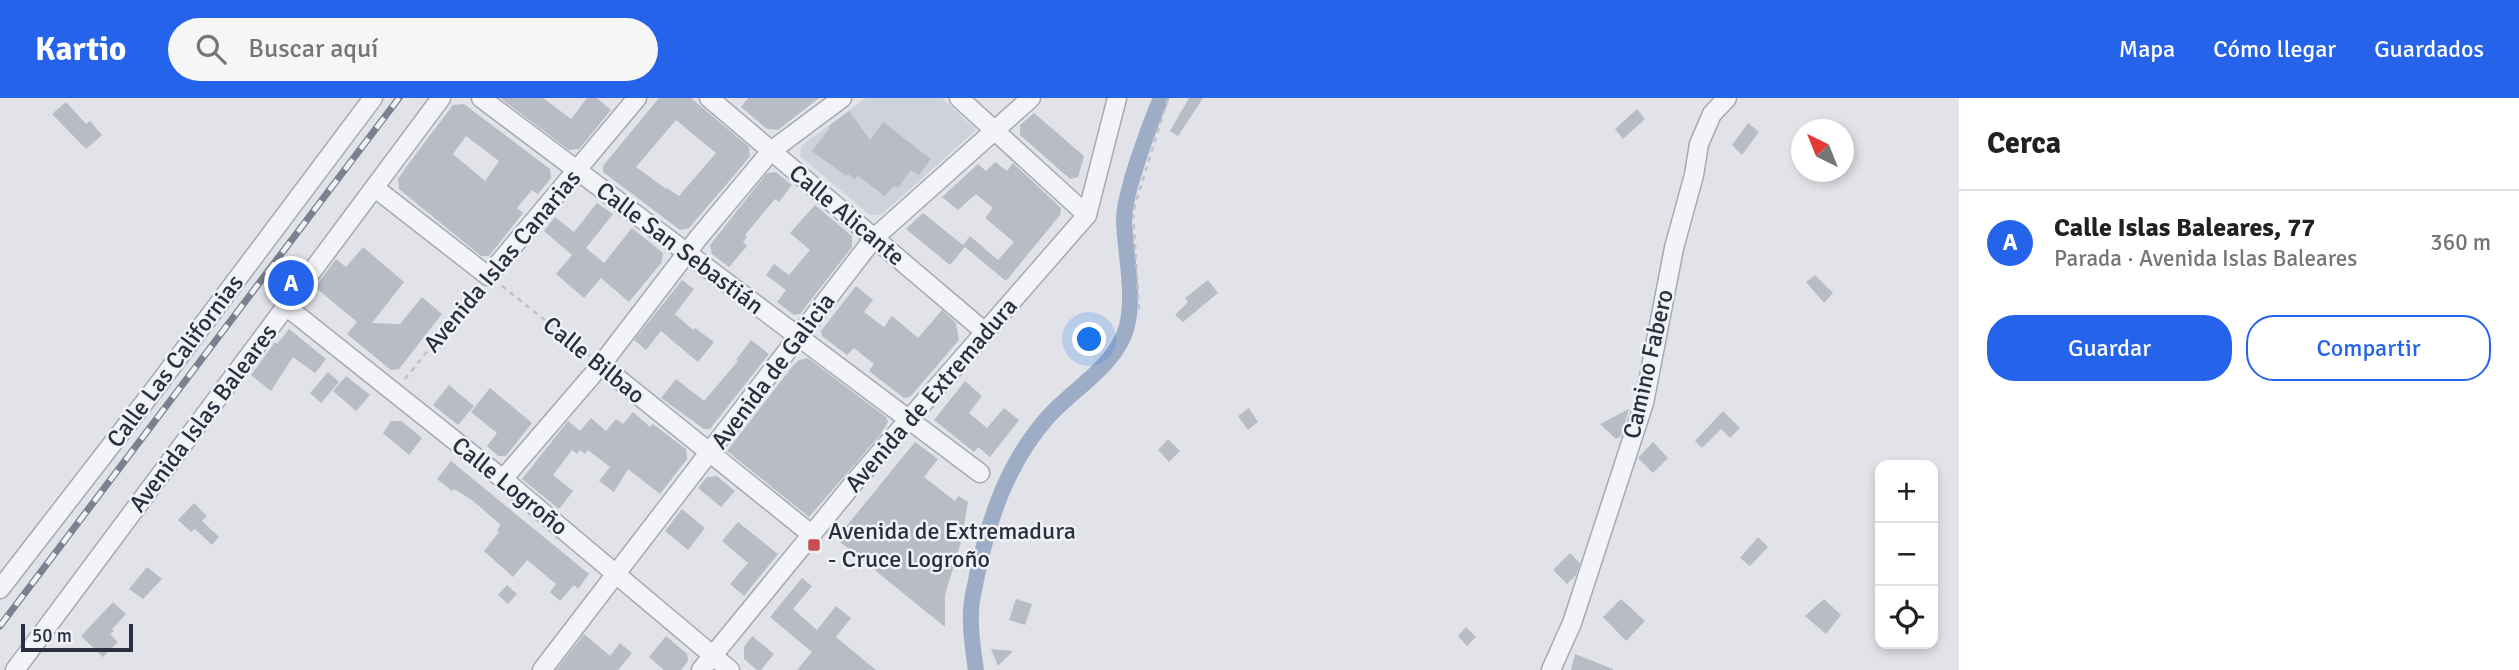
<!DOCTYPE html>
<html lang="es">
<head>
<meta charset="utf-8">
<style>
  body { margin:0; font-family:Signika,sans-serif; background:#f6f6f6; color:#202124 }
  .controls { position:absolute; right:21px; bottom:21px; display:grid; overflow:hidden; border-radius:14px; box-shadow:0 4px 10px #0003 }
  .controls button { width:63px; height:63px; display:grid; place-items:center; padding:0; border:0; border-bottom:2px solid #e0e0e0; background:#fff; color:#202124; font:35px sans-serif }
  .compass { position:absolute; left:1791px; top:21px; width:63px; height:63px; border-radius:50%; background:#fff; box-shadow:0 4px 10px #0003; rotate:317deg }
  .scale { position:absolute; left:21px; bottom:18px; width:112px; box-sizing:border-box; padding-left:7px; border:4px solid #2a2f3f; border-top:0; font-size:19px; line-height:24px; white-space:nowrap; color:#2a2f3f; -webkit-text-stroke:5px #f0f2f6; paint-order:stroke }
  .you { position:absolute; left:1090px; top:242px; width:24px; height:24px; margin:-18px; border:5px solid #fff; border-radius:50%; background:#1a73e8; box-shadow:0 0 0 10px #1a73e833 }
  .badge { display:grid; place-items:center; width:46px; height:46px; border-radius:50%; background:#2563eb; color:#fff; font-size:23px; font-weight:700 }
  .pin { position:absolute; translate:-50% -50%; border:4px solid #fff; box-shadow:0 2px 7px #0006 }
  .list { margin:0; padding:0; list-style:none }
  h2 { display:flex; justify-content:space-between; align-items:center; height:91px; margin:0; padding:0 28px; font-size:30px }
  h2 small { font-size:23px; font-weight:400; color:#757577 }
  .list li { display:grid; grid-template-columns:46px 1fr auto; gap:21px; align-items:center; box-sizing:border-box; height:105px; padding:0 28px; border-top:2px solid #e0e0e0 }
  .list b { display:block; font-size:26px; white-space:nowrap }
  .list p { margin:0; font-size:23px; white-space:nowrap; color:#757577 }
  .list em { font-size:23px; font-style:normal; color:#757577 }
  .actions { display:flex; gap:14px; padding:21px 28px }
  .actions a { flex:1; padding:16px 0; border:2px solid #2563eb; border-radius:28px; text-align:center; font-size:24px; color:#2563eb }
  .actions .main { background:#2563eb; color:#fff }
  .icon { flex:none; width:38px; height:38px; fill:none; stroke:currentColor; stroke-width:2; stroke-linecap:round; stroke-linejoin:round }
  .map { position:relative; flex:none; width:1959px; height:572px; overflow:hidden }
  header { display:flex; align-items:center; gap:42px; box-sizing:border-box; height:98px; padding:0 35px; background:#2563eb; color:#fff }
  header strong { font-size:33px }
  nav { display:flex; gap:38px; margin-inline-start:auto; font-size:24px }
  .search { width:490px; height:63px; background:#f6f6f6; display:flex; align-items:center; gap:18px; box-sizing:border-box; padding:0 24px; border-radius:38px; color:#757577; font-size:26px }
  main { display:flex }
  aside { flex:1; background:#fff }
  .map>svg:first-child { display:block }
  .built { fill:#cfd2db }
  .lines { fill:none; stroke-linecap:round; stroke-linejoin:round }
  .canal { stroke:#9eadc6; stroke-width:16 }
  .building { fill:#b9bcc5; fill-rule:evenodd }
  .minor-casing { stroke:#a6a9b3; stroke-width:21 }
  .path { stroke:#bfc1c7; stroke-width:2.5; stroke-dasharray:5 5; stroke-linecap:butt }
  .minor { stroke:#f3f4f7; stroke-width:18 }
  .rail-casing { stroke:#7b8191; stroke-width:7 }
  .rail { stroke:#f0f2f6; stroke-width:4.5; stroke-dasharray:13; stroke-linecap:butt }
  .poi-dot { fill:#c64e51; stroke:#f0f2f6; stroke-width:2.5 }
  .labels { text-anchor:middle; stroke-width:5; stroke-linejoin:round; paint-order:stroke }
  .street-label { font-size:24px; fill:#2a2f3f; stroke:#f0f2f6 }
  .poi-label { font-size:24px; fill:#2a2f3f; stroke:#f0f2f6; text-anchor:start }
</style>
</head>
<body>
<header>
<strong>Kartio</strong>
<div class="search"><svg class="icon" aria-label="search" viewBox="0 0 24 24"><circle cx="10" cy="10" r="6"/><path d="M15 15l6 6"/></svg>Buscar aquí</div>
<nav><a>Mapa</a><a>Cómo llegar</a><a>Guardados</a></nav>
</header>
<main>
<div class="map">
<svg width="1959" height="572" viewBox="0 0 1959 572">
  <rect width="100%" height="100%" fill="#e1e3e9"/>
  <!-- built -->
  <path class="built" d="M866,0H942L976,32L881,117H870L800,58L801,48Z"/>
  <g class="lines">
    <!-- canal -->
    <path class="canal" d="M976,572C973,553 970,533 971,514C971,502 975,489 977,477C989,420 1008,364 1048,319C1074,290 1117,267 1127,228C1135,194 1125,156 1124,122C1124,95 1150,26 1161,0"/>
  </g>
  <!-- building -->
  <g class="building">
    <path d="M500,0H543L571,21L587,0H597L611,12L579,51L569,52Z"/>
    <path d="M659,0H691L749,49L750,58L737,74L689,130L680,132L603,74V68ZM676,22L716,55L679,98L667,90L666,91L636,69Z"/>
    <path d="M748,0H819L778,32L767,31L741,9Z"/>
    <path d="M1189,0H1203L1178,38L1170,33Z"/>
    <path d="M66,4L86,26L90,23L102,37L86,51L52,16Z"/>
    <path d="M464,6L550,71L551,80L538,96L532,92L517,110L523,115L489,158H481L399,91L398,81L409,65L453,7ZM466,38L499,63L485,83L453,56Z"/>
    <path d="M1637,11L1645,21L1623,41L1615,31Z"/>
    <path d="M849,13L870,42L883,24L931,61L919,77L911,72L898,90L893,88L885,98L858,78L854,81L848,76L846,78L812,53L830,30L829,28Z"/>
    <path d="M1034,15L1084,58L1078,79L1070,81L1020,37V27Z"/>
    <path d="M1748,25L1759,34L1742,57L1732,47Z"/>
    <path d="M995,64L1007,73L1013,65L1061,110L1060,117L1006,183L965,149L950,167L906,131L923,115L963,147L970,138L998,162L1014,144L985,120L993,110L976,96L958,112L942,99L978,66L986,73Z"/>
    <path d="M776,74L792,87L779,104L775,101L745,137L747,139L743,144L747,148L729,169L712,156L710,147L767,75Z"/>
    <path d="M597,105L613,116L586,150L604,165L632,130L663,155L662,164L629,204L601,180L584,200L556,176L572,157L544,133L555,119L574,134Z"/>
    <path d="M815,107L852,138V149L800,216L794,217L777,204L786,192L766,177L774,166L789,177L810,152L790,135Z"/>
    <path d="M363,149L404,184L372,225L400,226L422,199L442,216L399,271L391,272L347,236L357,224L315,189L336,161L346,169Z"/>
    <path d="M1815,177L1833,195L1824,205L1806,184Z"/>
    <path d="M682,182L694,191L675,216L693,232L695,230L714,244L698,264L661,233L646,252L634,242Z"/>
    <path d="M1208,182L1218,195L1183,224L1175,217L1188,204L1185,200Z"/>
    <path d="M856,188L873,202L864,214L884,229L892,218L918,240L942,212L956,225L959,242L910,299L904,300L869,273L874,266L854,250L847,257L822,238L821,233Z"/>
    <path d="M289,231L326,261L315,275L293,259L271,293L251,277L275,244L277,246Z"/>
    <path d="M751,242L769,256L710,331H704L661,300L676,281L704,303L738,263L736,262Z"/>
    <path d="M808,260L886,319L888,324L880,337L809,419L727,353L791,270L799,262Z"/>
    <path d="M328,274L339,284L321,305L310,295Z"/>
    <path d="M346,278L370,297L356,313L333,293Z"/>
    <path d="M965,283L982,298L969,315L987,330L1004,310L1019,322L990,359L978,349L974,354L934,322Z"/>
    <path d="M449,287L474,308L458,327L433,307Z"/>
    <path d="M490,290L532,325L506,358H498L487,348L497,335L471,314Z"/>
    <path d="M1249,310L1258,324L1248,332L1238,318Z"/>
    <path d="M1629,311L1621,338L1616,341L1600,326Z"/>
    <path d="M1723,313L1740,330L1730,340L1721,331L1702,350L1695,343Z"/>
    <path d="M633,314L650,329L652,326L657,329L686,351L687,361L660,396L628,371L614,394L599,383L610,369L588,352L585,356L580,352L577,356L572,352L553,377L573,393L559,411L522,381L568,323L580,333L591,320L606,333L616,321L623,326Z"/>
    <path d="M391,323H401L422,340L409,357L383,335Z"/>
    <path d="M1168,341L1180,353L1169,364L1158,352Z"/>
    <path d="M915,344L938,361L924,379L955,403L958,398L968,404L961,444L945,497V529L840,444V436Z"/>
    <path d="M1653,344L1668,360L1653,375L1638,360Z"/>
    <path d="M451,363L589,476L578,491L574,487L560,503L550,494L556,486L527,462L513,479L484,453L499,434L497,432L501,427L472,402L454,391L452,393L437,381Z"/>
    <path d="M717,378L735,393L721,409L698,390L707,379Z"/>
    <path d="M194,405L207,418L202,423L219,439L212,447L195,431L191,434L178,422Z"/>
    <path d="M682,411L705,430L688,452L665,433Z"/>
    <path d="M738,424L778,456L744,498L730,486L748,465L722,443Z"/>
    <path d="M1758,439L1768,449L1750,468L1740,460Z"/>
    <path d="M1570,455L1580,465L1576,477L1567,486L1553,472Z"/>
    <path d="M147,469L162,481L143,501L129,491Z"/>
    <path d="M802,480L812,488L793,511L817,532L836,508L851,520L836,539L876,572H797L812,554L770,519Z"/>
    <path d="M507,487L517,496L508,506L498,497Z"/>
    <path d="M1016,501L1032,506L1025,527L1009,522Z"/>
    <path d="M1621,501L1645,523L1626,543L1603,519Z"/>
    <path d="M1824,501L1841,517L1826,536L1805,518Z"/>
    <path d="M113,504L126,516L112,531L114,533L110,536L118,544L103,559L81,538Z"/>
    <path d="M1466,529L1476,539L1467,548L1458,538Z"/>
    <path d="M584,536L610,558L620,545L632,555L618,572H556Z"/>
    <path d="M666,538L687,556L688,563L681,572H664L649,559Z"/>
    <path d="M752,538L774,556L761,572H757L744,561V549Z"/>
    <path d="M991,551L1013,553L998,568Z"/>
    <path d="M1575,556L1613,571V572H1571Z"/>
  </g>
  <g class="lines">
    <!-- minor casing -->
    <g class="minor-casing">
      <g id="minor">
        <path d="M481,0L980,375"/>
        <path d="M709,0L985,234"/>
        <path d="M959,0L1087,117"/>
        <path d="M375,90L488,178L637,0"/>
        <path d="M287,209L503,381L730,572"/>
        <path d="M601,267L811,436"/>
        <path d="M503,381L601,267L699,139L771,53L842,0"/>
        <path d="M0,491L157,288L373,0"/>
        <path d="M15,572L441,0"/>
        <path d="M542,572L874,140L1031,0"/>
        <path d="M701,572L857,381L1087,117L1117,0"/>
        <path d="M1551,572L1572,525L1644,305L1674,150L1694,77L1699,46L1712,16L1727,0"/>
      </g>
    </g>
    <!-- path -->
    <g class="path">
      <path d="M502,188L590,258"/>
      <path d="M1139,211L1133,114L1168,0"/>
      <path d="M405,281L477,191"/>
    </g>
    <!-- minor -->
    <use href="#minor" class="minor"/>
    <!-- rail casing -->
    <g class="rail-casing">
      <path id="rail" d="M0,528L399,0"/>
    </g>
    <!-- rail -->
    <use href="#rail" class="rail"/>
  </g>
  <!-- markers -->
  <rect class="poi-dot" x="807" y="440" width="14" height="14" rx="3.5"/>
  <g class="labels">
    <!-- street labels -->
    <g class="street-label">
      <text transform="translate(847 117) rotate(40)" y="8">Calle Alicante</text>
      <text transform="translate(680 150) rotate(37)" y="8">Calle San Sebastián</text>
      <text transform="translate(502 163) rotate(-50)" y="8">Avenida Islas Canarias</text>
      <text transform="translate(594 262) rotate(39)" y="8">Calle Bilbao</text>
      <text transform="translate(175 263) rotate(-53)" y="8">Calle Las Californias</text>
      <text transform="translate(1648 266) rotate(-77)" y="8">Camino Fabero</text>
      <text transform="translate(773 273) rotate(-53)" y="8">Avenida de Galicia</text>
      <text transform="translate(931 297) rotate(-49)" y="8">Avenida de Extremadura</text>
      <text transform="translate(203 320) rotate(-53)" y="8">Avenida Islas Baleares</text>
      <text transform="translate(510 388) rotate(39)" y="8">Calle Logroño</text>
    </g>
    <!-- poi labels -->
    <g class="poi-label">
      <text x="828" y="441">Avenida de Extremadura<tspan x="828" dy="28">- Cruce Logroño</tspan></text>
    </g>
  </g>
</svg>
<div class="controls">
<button>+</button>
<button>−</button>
<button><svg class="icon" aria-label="locate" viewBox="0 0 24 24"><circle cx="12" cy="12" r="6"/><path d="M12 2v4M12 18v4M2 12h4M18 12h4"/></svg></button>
</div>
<svg class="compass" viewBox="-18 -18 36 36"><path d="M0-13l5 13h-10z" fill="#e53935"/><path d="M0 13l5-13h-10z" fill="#757577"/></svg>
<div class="scale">50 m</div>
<div class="you"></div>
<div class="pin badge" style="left:291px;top:185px">A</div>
</div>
<aside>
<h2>Cerca<small></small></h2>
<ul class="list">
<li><span class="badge">A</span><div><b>Calle Islas Baleares, 77</b><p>Parada · Avenida Islas Baleares</p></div><em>360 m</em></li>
</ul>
<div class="actions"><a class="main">Guardar</a><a>Compartir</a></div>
</aside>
</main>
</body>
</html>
